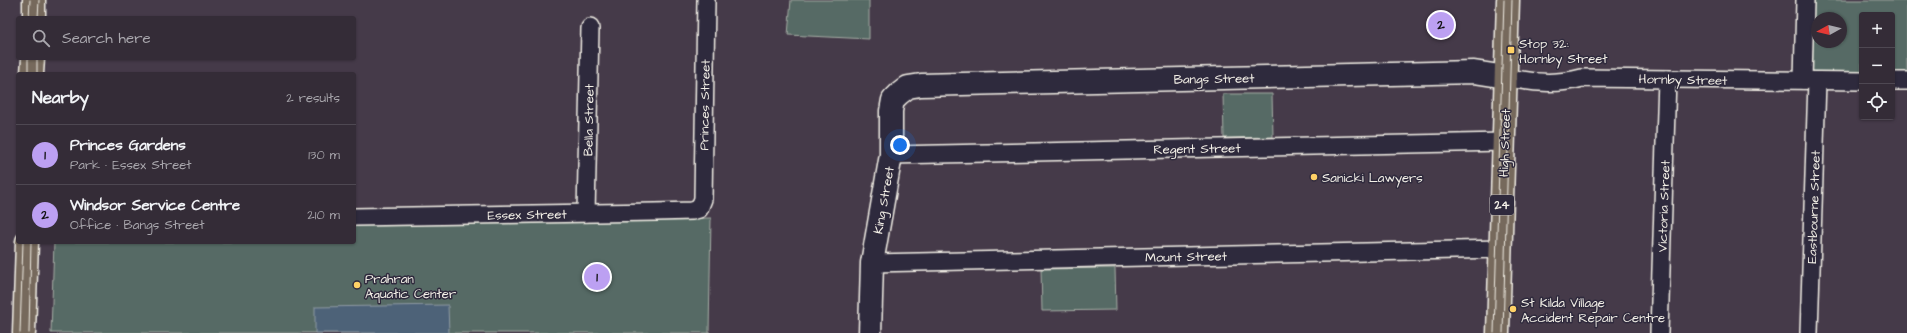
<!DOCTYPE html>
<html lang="en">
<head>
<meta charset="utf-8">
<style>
  body { margin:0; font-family:"Architects Daughter",sans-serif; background:#3c343f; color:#f1f3f6 }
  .controls { position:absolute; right:12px; top:12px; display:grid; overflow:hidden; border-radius:4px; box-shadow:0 1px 3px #0004 }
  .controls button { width:36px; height:36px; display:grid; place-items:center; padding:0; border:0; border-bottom:1px solid #4e4852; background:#342c37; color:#f1f3f6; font:20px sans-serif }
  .compass { position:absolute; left:1811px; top:12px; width:36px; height:36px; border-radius:50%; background:#342c37; box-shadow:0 1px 3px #0004; rotate:262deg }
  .you { position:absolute; left:900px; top:145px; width:14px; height:14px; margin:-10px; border:3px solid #fff; border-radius:50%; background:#1a73e8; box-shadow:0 0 0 6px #1a73e833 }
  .badge { display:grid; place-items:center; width:26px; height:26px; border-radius:50%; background:#bca0f2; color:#111; font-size:13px; font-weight:700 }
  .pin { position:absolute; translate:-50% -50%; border:2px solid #fff; box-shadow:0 1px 4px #0006 }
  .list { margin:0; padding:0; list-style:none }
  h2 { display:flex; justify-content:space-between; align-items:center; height:52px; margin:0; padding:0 16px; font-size:17px }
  h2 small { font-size:13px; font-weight:400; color:#a9a7ad }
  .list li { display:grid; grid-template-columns:26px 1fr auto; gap:12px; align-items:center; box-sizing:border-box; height:60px; padding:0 16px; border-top:1px solid #4e4852 }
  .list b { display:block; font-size:15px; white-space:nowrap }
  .list p { margin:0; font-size:13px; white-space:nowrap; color:#a9a7ad }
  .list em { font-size:13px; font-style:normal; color:#a9a7ad }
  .icon { flex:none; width:22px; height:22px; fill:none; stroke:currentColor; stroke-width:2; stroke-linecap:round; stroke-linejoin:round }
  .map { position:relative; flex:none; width:1907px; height:333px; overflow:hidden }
  .search { position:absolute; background:#342c37; box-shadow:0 1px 3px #0004; left:16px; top:16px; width:340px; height:44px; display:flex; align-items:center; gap:10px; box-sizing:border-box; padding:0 14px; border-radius:4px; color:#a9a7ad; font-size:15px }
  .panel { position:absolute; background:#342c37; box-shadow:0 1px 3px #0004; left:16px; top:72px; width:340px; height:172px; border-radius:4px }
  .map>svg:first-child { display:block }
  .green { fill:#576b65; stroke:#a6aea6; fill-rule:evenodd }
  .water { fill:#4d6278; stroke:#909ba5 }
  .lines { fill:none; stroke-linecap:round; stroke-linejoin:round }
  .street-casing { stroke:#f4f1e8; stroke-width:20 }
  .secondary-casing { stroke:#f4f1e8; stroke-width:25 }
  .primary-casing { stroke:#f4f1e8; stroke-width:25 }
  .street { stroke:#2f2a3d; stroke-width:17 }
  .secondary { stroke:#2f2a3d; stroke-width:22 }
  .primary { stroke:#76695c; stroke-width:22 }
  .tram { stroke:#f4f1e8; stroke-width:1 }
  .poi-dot { fill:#ffd166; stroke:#2f2a3d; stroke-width:1.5 }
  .labels { text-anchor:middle; stroke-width:3; stroke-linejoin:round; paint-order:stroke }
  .shield { fill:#2f2a3d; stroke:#b9b5b5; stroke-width:1 }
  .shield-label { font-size:12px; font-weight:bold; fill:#f4f1e8 }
  .poi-label { font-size:13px; fill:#f4f1e8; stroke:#2f2a3d; text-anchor:start }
  .street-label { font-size:13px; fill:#f4f1e8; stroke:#2f2a3d }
</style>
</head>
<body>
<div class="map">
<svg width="1907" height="333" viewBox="0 0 1907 333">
  <rect width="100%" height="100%" fill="#453a49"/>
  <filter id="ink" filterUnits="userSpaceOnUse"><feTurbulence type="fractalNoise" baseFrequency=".025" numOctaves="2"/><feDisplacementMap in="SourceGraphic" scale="8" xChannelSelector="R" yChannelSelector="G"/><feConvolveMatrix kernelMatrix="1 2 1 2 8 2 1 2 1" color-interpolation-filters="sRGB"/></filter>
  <g filter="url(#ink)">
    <!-- green -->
    <g class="green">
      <path d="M791,0H869V39L788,35Z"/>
      <path d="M1803,0H1907V79H1892V15H1862V78L1801,77ZM1817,18H1841V42H1817Z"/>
      <path d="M1223,94H1272L1273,137L1224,138Z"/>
      <path d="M711,218L709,333H51L54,242H354V224Z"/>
      <path d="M1115,268L1116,310L1042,311L1041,269Z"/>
    </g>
    <!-- water -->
    <path class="water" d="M448,305L449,333H315V307Z"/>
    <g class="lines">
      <!-- street casing -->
      <g class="street-casing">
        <g id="street">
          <path d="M1506,77C1531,83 1557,85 1582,78L1862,81"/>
          <path d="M1803,80L1805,0"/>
          <path d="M1892,81H1907"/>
          <path d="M891,155L1504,142"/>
          <path d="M586,213L590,28"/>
          <path d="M354,217L656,212L692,211L699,209L703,199L706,0"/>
          <path d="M872,263L1501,249"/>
          <path d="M1659,333L1667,79"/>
          <path d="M1809,333L1817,81"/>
        </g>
      </g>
      <!-- secondary casing -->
      <g class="secondary-casing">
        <path id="secondary" d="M870,333L872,263L891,155V111L893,100L899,94L908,87L921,85L1474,72L1506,77"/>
      </g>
      <!-- primary casing -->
      <g class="primary-casing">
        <g id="primary">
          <path d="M34,18V0"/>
          <path d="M32,74L33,58"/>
          <path d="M24,333L27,242"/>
          <path d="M1498,333L1508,0"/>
        </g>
      </g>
      <!-- street -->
      <use href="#street" class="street"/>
      <!-- secondary -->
      <use href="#secondary" class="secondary"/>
      <!-- primary -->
      <use href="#primary" class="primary"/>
      <!-- tram -->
      <g class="tram">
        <path d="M29,18L30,0"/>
        <path d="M38,18L39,0"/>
        <path d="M28,74V58"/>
        <path d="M37,74V58"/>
        <path d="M20,333L23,242"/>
        <path d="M29,333L31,242"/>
        <path d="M1494,333L1504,0"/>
        <path d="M1503,333L1512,0"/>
      </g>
    </g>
  </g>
  <!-- markers -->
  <g class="poi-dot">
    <rect x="1507" y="46" width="8" height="8" rx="2"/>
    <circle cx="1314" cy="177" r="4"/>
    <circle cx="357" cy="285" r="4"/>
    <circle cx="1513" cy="309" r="4"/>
  </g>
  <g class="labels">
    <!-- shield labels -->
    <rect class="shield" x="1490" y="195" width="24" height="20" rx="3"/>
    <g class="shield-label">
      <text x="1502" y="209">24</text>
    </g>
    <!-- poi labels -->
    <g class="poi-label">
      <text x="1519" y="48">Stop 32:<tspan x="1519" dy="15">Hornby Street</tspan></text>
      <text x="1322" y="182">Sanicki Lawyers</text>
      <text x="365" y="283">Prahran<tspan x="365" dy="15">Aquatic Center</tspan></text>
      <text x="1521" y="307">St Kilda Village<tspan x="1521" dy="15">Accident Repair Centre</tspan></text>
    </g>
    <!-- street labels -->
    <g class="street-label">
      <text transform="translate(1214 78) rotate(-1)" y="5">Bangs Street</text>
      <text transform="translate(1683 79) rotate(1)" y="5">Hornby Street</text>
      <text transform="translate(704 105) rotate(-89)" y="5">Princes Street</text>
      <text transform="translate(588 120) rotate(-89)" y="5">Bella Street</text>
      <text transform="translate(1504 143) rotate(-88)" y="5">High Street</text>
      <text transform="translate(1197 148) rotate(-1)" y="5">Regent Street</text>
      <text transform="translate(883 200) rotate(-80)" y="5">King Street</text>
      <text transform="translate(1663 206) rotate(-88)" y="5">Victoria Street</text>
      <text transform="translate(1813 207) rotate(-88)" y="5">Eastbourne Street</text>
      <text transform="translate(527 214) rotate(-1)" y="5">Essex Street</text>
      <text transform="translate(1186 256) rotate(-1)" y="5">Mount Street</text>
    </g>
  </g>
</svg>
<div class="controls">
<button>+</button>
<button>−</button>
<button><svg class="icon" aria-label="locate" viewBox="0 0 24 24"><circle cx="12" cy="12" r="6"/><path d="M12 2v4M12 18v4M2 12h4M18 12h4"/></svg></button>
</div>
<svg class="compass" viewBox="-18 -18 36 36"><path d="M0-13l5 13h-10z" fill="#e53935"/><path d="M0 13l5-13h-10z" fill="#a9a7ad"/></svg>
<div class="you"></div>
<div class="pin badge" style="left:597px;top:277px">1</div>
<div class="pin badge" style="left:1441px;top:25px">2</div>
<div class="search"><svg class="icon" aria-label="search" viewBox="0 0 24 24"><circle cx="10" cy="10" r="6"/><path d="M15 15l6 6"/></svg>Search here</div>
<section class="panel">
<h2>Nearby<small>2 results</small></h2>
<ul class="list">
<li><span class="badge">1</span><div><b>Princes Gardens</b><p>Park · Essex Street</p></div><em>130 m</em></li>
<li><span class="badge">2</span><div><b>Windsor Service Centre</b><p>Office · Bangs Street</p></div><em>210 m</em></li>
</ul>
</section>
</div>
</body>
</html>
